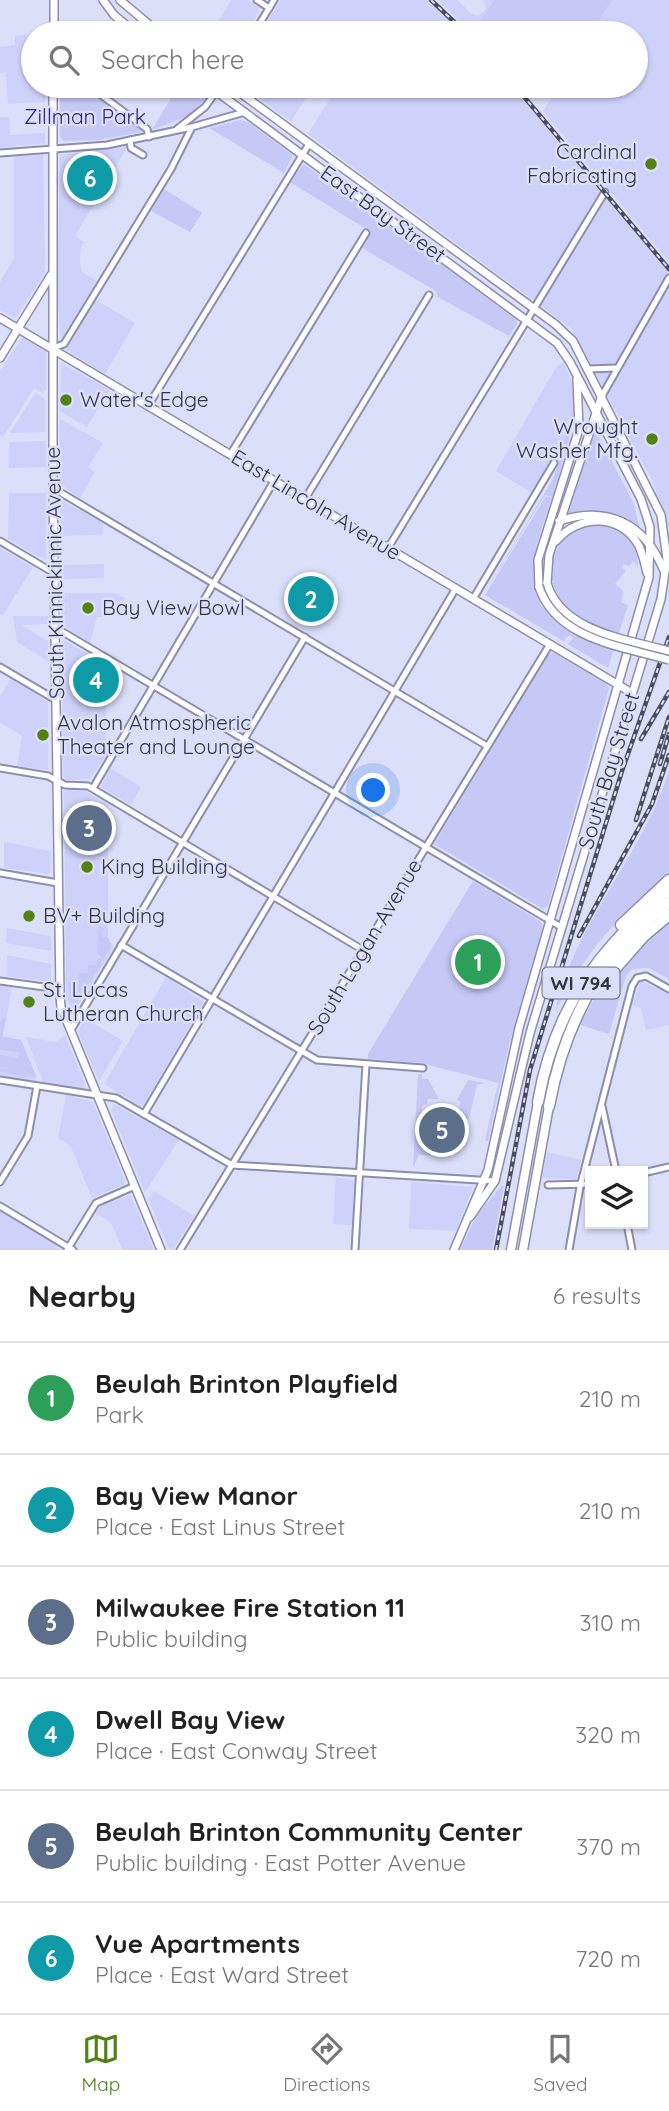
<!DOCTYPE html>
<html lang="en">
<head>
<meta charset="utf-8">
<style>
  body { margin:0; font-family:Quicksand,sans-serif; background:#f6f6f6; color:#222 }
  .controls { position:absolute; right:21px; bottom:21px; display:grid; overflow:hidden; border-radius:0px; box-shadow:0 2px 5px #0004 }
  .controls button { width:63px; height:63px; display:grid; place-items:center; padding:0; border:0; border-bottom:2px solid #e0e0e0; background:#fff; color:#222; font:35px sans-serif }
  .you { position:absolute; left:374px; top:791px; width:24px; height:24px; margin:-18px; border:5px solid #fff; border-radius:50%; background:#1a73e8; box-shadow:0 0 0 10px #1a73e833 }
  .badge { display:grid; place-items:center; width:46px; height:46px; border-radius:50%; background:#518214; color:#fff; font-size:23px; font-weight:700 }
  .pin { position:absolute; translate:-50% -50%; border:4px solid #fff; box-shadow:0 2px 7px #0006 }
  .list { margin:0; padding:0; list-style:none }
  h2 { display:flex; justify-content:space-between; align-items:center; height:91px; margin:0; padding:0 28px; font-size:30px }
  h2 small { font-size:23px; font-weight:400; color:#767676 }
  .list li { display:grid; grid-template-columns:46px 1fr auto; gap:21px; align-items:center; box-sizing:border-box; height:112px; padding:0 28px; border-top:2px solid #e0e0e0 }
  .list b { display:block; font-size:26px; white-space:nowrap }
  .list p { margin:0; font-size:23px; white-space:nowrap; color:#767676 }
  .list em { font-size:23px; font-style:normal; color:#767676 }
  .icon { flex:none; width:38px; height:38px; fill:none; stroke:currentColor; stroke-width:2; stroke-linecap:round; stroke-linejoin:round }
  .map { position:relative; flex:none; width:669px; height:1250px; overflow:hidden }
  .search { position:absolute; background:#fff; box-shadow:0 2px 5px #0004; left:21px; right:21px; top:21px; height:77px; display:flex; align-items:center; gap:18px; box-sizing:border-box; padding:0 24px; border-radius:38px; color:#767676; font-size:26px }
  .sheet { height:763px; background:#fff }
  nav { display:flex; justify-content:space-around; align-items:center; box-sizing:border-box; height:98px; border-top:2px solid #e0e0e0; background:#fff; font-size:19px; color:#767676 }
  nav a { display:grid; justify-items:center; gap:4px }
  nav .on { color:#518214 }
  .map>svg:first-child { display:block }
  .built { fill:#ced1fa }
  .green { fill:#c6c9f6 }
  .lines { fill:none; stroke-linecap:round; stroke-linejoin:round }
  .street-casing { stroke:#8b8ead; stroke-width:9 }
  .secondary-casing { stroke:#8b8ead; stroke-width:10 }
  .primary-casing { stroke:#8b8ead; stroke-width:11 }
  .highway-casing { stroke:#8b8ead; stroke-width:13 }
  .street { stroke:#fff; stroke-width:5 }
  .secondary { stroke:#fff; stroke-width:7 }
  .primary { stroke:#fff; stroke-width:8 }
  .highway { stroke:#fff; stroke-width:10 }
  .rail-casing { stroke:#4b4c5c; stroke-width:4.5 }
  .rail { stroke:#dcdffa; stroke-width:2; stroke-dasharray:5; stroke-linecap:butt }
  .secondary-bridge-casing { stroke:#8b8ead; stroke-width:10; stroke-linecap:butt }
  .secondary-bridge { stroke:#fff; stroke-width:7 }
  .poi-dot { fill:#518214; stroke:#dcdffa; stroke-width:2.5 }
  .labels { text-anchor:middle; stroke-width:5; stroke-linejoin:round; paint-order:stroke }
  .shield { fill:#dcdffa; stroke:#66687a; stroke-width:2 }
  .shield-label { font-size:19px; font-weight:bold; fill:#343543 }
  .park-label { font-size:21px; fill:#2f217c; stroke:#dcdffa }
  .poi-label { font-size:21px; fill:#343543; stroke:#dcdffa; text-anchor:start }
  .street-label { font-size:21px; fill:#343543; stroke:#dcdffa }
</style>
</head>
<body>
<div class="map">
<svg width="669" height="1250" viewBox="0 0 669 1250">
  <rect width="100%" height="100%" fill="#dcdffa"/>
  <!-- built -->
  <g class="built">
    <path d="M231,0H248L260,8L247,33H221L225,26L218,22Z"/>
    <path d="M281,0H427L463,33H260Z"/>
    <path d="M438,0H458L469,12L478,16L486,9L483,0H494L472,33Z"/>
    <path d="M612,0H669V262L543,111L559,86H636V33H591Z"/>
    <path d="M33,34V86H46L45,102L8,104L6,72L0,73V47L15,45V36Z"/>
    <path d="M242,86H314L291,121Z"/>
    <path d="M332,86H511L669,273V528L653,482L572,329L308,134L336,89Z"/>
    <path d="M0,117H9L10,135L45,133V143L0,148Z"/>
    <path d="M127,147L75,236L86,243L82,244L80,254L81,271L97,281L61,340L57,296L60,155Z"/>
    <path d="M43,155L45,273L15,318L0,310V282L14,258V157Z"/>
    <path d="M96,300L135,323L105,374L66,350Z"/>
    <path d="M23,337L46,351V389L43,393L34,388L3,437L0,435V371Z"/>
    <path d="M564,362L573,385L576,419L532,493L496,471L557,366Z"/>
    <path d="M61,363L110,390L87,427L60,411Z"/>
    <path d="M35,393L45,399V432L10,433Z"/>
    <path d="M60,419L103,443L88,467L95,472L80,498L60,484Z"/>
    <path d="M46,441V467L9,468V442Z"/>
    <path d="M9,493H46V560L8,539Z"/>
    <path d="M63,501L103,523V535L61,536L60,504Z"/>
    <path d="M0,548L33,567L3,615L0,614Z"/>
    <path d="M104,564V578L61,579V565Z"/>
    <path d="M61,593H115L125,598L114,616L97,617L90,643L62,625Z"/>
    <path d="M13,616H48V624L21,625L48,641V661L17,642Z"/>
    <path d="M65,641L106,664V746L110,749L90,779L67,780L63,776L62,644Z"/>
    <path d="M11,678L48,702V770L17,766L22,736L0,722V696Z"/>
    <path d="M110,768L141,787L131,805L101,787Z"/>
    <path d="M67,790L85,791L108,805V938L113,949L73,1014L66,994L64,793Z"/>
    <path d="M4,842L51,851L50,874L4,868Z"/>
    <path d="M7,928L51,936V951L6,943Z"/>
    <path d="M7,955L51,964V982L7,976Z"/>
    <path d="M166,977L204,1002L144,1104L139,1105L104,1084Z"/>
    <path d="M641,981L669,994V1025L646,1030L641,1008L632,1005Z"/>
    <path d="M0,985L12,987L3,1036L21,1040L37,1081L0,1075Z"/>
    <path d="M84,1018L123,1041L99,1081L78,1032Z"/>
    <path d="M65,1035L85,1084L83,1089L43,1082L26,1037L56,1042Z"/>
    <path d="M66,1095L93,1102L125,1181L123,1185L92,1198L70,1145L58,1138Z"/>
    <path d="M114,1104L179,1140L145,1192L111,1110Z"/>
    <path d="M547,1152L581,1160L576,1179L542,1178Z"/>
    <path d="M336,1177L354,1181L352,1225L333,1224Z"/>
    <path d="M411,1182L473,1187L456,1231L409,1229Z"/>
    <path d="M154,1191L194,1216L173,1250L169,1248L148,1198Z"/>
    <path d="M130,1195L131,1196L154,1250H123L111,1223L95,1213L101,1206Z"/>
    <path d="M0,1211L54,1243L61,1250H0Z"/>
  </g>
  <!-- green -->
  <g class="green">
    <path d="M494,0H612L591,33H477L474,30Z"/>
    <path d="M60,86H84L141,128L142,132L98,140L63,141L60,136Z"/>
    <path d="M178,86H199L208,96L190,115L152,130Z"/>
    <path d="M240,120L248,122L293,155L284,173L209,128Z"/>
    <path d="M304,164L516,318L517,324L509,336L438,297L436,291L362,248L371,232L290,182Z"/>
    <path d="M164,189L202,213L190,232L151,211Z"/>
    <path d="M573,424L553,497L545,495L485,593L553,479L558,463L553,460L548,465Z"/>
    <path d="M594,427L633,502L641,532C613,503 599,516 566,514Z"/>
    <path d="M546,496L552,498C539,537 525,567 542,607L558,596C521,521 639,494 638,567L634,561L629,566L624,564L622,568L626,571L615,584L623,590L622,603L628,605L608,668L568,644L573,638L571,636L566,637L565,642L485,595Z"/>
    <path d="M554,653L606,683L609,688L548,906L543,909L434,844L549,654Z"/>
    <path d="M669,770V876C619,912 583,956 556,1011C557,996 565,979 570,965C598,897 648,840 669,770Z"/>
    <path d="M473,881L540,921L543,926L508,1049L488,1141H485L498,1083L421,1063L368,1059V1054Z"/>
    <path d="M669,919V979L649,968L632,969L626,976L609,1034L580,1025C600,983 635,949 669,919Z"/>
    <path d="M99,926L105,929H102V937H107L112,945L73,1011L68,983L79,985V973H88V965H97V959L102,958L97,953Z"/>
    <path d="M6,1016L2,1037L21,1040L37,1078L0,1072V1068L16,1070L0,1067V1055L18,1058L19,1052L0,1050V1022Z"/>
    <path d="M418,1074H422V1079H428L439,1099H428L427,1104L422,1106L420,1138L427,1139L426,1150L443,1152L442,1156L419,1155L413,1168Z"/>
    <path d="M468,1080L485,1083L477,1085L469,1119L463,1121V1112L459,1111L460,1101L457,1100Z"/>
    <path d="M502,1186H504L492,1250H460L476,1216Z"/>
  </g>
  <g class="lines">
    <!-- street casing -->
    <g class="street-casing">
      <g id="street">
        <path d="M257,0L269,8"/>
        <path d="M254,33L274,0"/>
        <path d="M89,86L147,129L149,137"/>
        <path d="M177,129L205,107L220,86"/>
        <path d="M130,140L131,148L143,155"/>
        <path d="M0,153L107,145L192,127L245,112"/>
        <path d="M53,348L64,344L171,169L192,127"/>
        <path d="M588,369L616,368"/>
        <path d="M603,394L669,278"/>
        <path d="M148,406L309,144"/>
        <path d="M230,455L366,233"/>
        <path d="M53,488L487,746"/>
        <path d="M305,499L429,295"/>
        <path d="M0,541L54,573"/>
        <path d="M388,548L605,192"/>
        <path d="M473,599L554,463"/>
        <path d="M56,628L561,927"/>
        <path d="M0,667L56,700"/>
        <path d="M0,768L48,776L65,785L88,786L363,950"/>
        <path d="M93,788L274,481"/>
        <path d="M0,873L58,883"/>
        <path d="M121,945L317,1060L423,1068"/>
        <path d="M0,981L59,989"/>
        <path d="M71,1030L305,637"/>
        <path d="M0,1080L116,1098L232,1165L495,1181"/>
        <path d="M602,1106L616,1171"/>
        <path d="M144,1114L456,588"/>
        <path d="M643,1173L669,1167"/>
        <path d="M0,1182L28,1136L37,1086"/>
        <path d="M548,1185L590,1184"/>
        <path d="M0,1206L73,1250"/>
        <path d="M627,1224L632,1250"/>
        <path d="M67,1250L96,1203L135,1186"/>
        <path d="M180,1250L550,644"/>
        <path d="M355,1250L366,1064"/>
        <path d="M569,1250L580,1187L632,986L637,978L646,976L669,989"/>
      </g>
    </g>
    <!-- secondary casing -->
    <g class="secondary-casing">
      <g id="secondary">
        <path d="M103,0L114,15L136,33"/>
        <path d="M120,0L159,33"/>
        <path d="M54,33V0"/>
        <path d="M53,86V488L60,995L61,1007L161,1250"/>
        <path d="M209,86L557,343L570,362L641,499L650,527L649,577L519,1028L488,1170L454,1250"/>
        <path d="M231,86L555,324L573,341L661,515L667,559L661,599L530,1033L495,1181L470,1217"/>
        <path d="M0,318L632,693"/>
        <path d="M0,358L51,275"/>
        <path d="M559,521C607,505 645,523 664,571"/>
        <path d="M556,541C579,514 621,513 639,546C643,555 645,564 647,573"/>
        <path d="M547,583L549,555L602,395"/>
        <path d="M539,587L538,560L579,429L577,379"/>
      </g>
    </g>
    <!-- primary casing -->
    <g class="primary-casing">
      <g id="primary">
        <path d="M511,1250L538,1102"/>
        <path d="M523,1250L549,1106"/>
      </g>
    </g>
    <!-- highway casing -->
    <g class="highway-casing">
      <g id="highway">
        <path d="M621,925L669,880"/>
        <path d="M594,993L644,936L669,915"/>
        <path d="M538,1102C554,1011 597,949 669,891"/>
        <path d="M549,1106C564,1025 601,953 669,903"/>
      </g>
    </g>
    <!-- street -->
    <use href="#street" class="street"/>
    <!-- secondary -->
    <use href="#secondary" class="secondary"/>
    <!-- primary -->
    <use href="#primary" class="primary"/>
    <!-- highway -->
    <use href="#highway" class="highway"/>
    <!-- rail casing -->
    <g class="rail-casing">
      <g id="rail">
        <path d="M431,0L466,33"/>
        <path d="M515,86L669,269"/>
        <path d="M641,739L669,692"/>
        <path d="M660,764L669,734"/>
        <path d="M636,820L669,717"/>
        <path d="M579,936L652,804L669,755"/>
        <path d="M496,1250L530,1070L622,771L669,637"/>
      </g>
    </g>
    <!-- rail -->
    <use href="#rail" class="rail"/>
    <!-- secondary-bridge casing -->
    <g class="secondary-bridge-casing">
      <g id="secondary-bridge">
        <path d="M547,583C561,632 627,639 669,651"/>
        <path d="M539,587C557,640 622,646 669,660"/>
      </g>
    </g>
    <!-- secondary-bridge -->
    <use href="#secondary-bridge" class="secondary-bridge"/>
  </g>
  <!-- markers -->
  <g class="poi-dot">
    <circle cx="651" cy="164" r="7"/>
    <circle cx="66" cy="400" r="7"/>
    <circle cx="652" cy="439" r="7"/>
    <circle cx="88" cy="608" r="7"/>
    <circle cx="43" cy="735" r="7"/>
    <circle cx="87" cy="867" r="7"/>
    <circle cx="29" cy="916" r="7"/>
    <circle cx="29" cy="1002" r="7"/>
  </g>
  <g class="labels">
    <!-- shield labels -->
    <rect class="shield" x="542.5" y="967.5" width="77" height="31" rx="5"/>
    <g class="shield-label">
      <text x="581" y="990">WI 794</text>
    </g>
    <!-- park labels -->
    <g class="park-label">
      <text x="85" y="124">Zillman Park</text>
    </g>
    <!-- poi labels -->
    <g class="poi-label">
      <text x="637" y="159" text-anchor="end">Cardinal<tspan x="637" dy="24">Fabricating</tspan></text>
      <text x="80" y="407">Water's Edge</text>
      <text x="638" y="434" text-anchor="end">Wrought<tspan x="638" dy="24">Washer Mfg.</tspan></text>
      <text x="102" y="615">Bay View Bowl</text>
      <text x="57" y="730">Avalon Atmospheric<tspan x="57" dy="24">Theater and Lounge</tspan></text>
      <text x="101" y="874">King Building</text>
      <text x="43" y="923">BV+ Building</text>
      <text x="43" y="997">St. Lucas<tspan x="43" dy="24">Lutheran Church</tspan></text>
    </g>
    <!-- street labels -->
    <g class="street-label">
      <text transform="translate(383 214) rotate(36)" y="7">East Bay Street</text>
      <text transform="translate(316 505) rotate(31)" y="7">East Lincoln Avenue</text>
      <text transform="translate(55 573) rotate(-91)" y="7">South Kinnickinnic Avenue</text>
      <text transform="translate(609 771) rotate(-73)" y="7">South Bay Street</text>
      <text transform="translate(365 947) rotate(-59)" y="7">South Logan Avenue</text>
    </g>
  </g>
</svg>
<div class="controls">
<button><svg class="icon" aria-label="layers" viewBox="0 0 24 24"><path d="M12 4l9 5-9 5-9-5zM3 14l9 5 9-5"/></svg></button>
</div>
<div class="you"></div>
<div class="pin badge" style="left:478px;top:962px;background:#2e9e5b">1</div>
<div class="pin badge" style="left:311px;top:599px;background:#0f9aa8">2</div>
<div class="pin badge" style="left:89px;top:828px;background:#5c6f8a">3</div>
<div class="pin badge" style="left:96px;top:680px;background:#0f9aa8">4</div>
<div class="pin badge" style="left:442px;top:1130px;background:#5c6f8a">5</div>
<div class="pin badge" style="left:90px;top:178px;background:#0f9aa8">6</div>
<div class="search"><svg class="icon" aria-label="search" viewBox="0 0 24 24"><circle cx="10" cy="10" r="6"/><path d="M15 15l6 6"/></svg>Search here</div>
</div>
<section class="sheet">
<h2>Nearby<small>6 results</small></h2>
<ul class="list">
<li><span class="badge" style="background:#2e9e5b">1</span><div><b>Beulah Brinton Playfield</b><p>Park</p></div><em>210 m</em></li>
<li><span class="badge" style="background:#0f9aa8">2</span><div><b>Bay View Manor</b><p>Place · East Linus Street</p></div><em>210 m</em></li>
<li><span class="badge" style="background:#5c6f8a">3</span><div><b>Milwaukee Fire Station 11</b><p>Public building</p></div><em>310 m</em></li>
<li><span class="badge" style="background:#0f9aa8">4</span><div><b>Dwell Bay View</b><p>Place · East Conway Street</p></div><em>320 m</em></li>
<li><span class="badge" style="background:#5c6f8a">5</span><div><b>Beulah Brinton Community Center</b><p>Public building · East Potter Avenue</p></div><em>370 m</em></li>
<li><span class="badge" style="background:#0f9aa8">6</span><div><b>Vue Apartments</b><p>Place · East Ward Street</p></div><em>720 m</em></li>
</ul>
</section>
<nav>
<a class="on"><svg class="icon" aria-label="map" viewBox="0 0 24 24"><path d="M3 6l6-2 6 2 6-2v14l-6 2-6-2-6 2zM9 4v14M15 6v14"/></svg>Map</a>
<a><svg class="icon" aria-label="directions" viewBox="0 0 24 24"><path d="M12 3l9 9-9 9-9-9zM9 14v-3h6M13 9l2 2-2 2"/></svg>Directions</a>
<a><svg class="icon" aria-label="saved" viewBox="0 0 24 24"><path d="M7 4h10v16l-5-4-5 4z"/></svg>Saved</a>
</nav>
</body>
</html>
